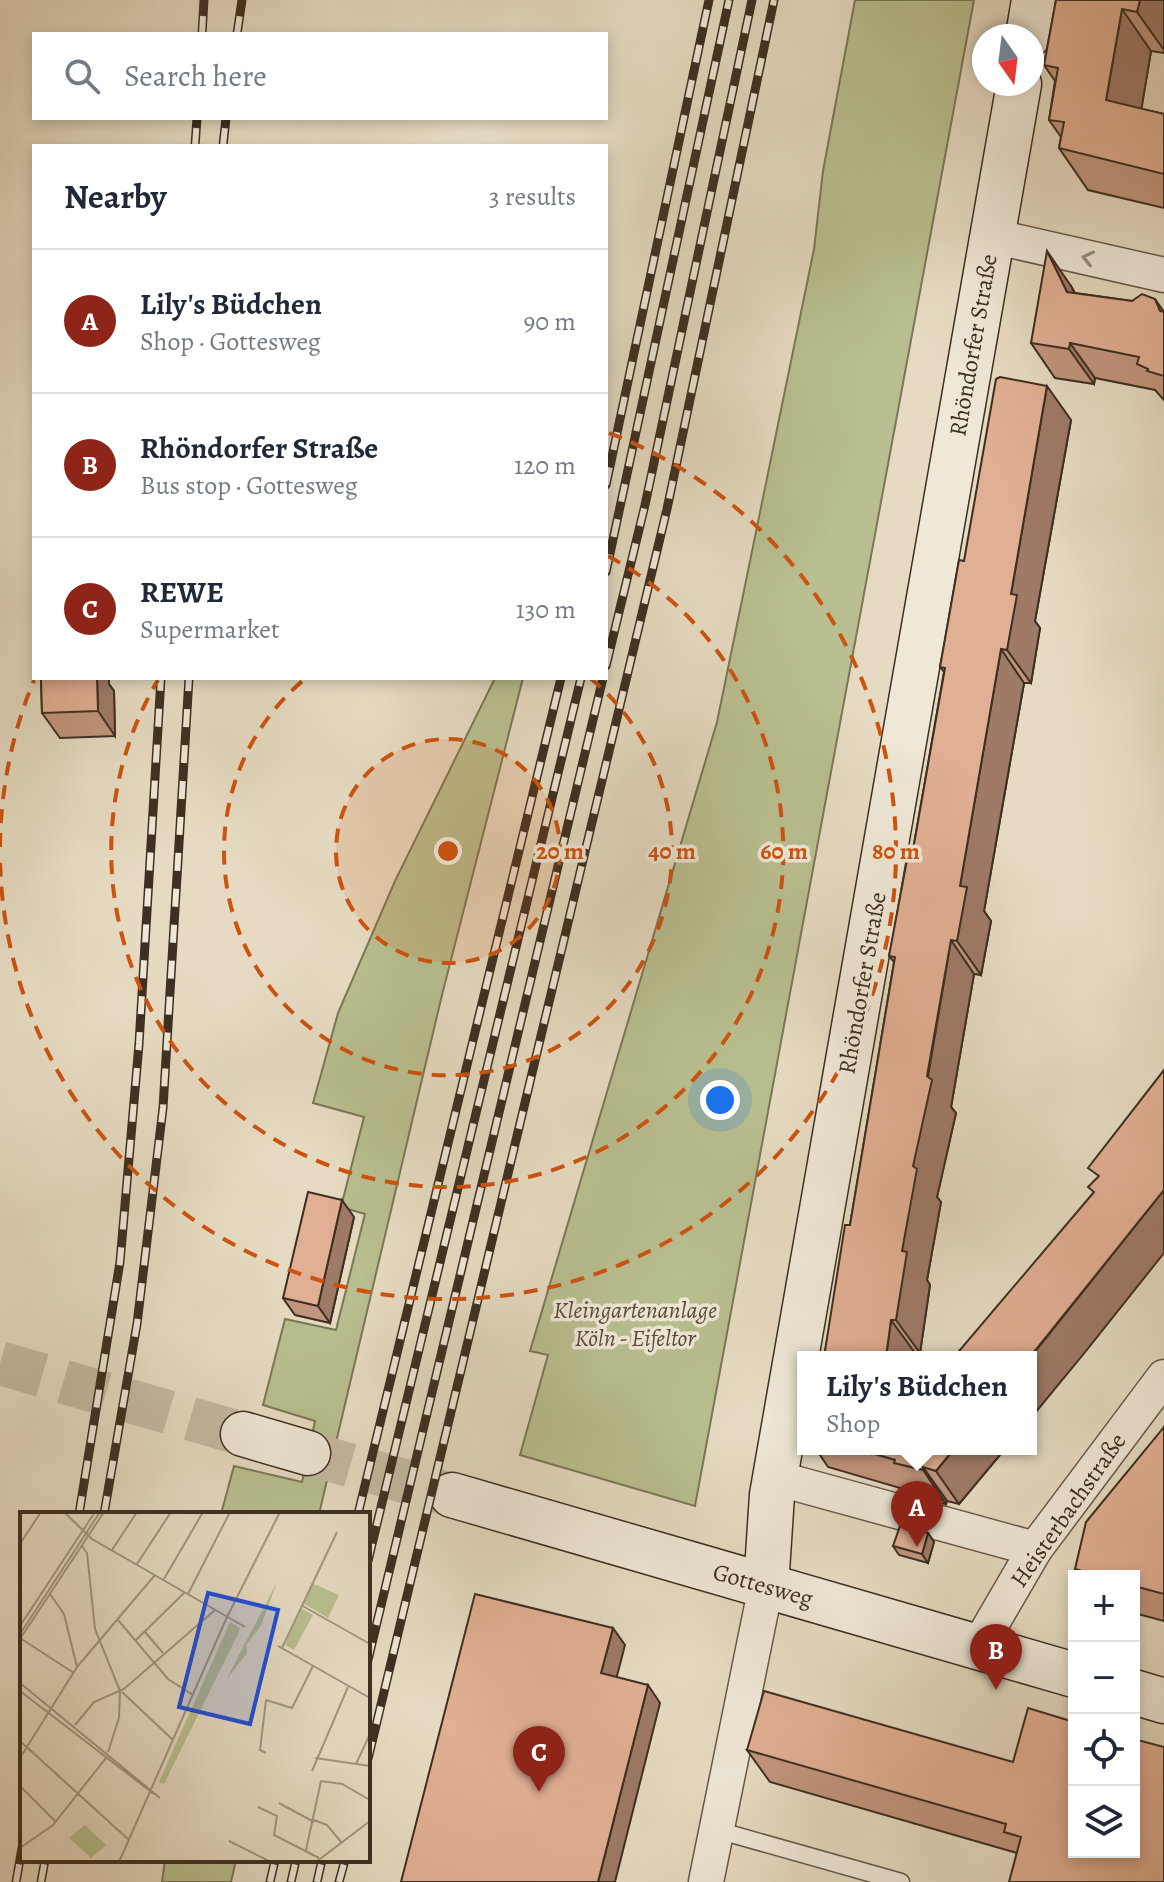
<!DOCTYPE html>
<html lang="en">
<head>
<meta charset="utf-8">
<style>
  body { margin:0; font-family:Alegreya,serif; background:#f6f6f7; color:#1f2937 }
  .controls { position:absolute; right:24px; bottom:24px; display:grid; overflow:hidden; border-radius:0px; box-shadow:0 4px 12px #0003 }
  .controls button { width:72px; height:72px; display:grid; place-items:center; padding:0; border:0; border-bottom:2px solid #e0e1e3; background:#fff; color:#1f2937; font:40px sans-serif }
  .compass { position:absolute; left:972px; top:24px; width:72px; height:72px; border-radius:50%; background:#fff; box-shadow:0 4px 12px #0003; rotate:166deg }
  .you { position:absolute; left:720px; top:1100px; width:28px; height:28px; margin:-20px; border:6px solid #fff; border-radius:50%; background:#1a73e8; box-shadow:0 0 0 12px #1a73e833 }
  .badge { display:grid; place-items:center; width:52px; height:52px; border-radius:50%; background:#8f2418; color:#fff; font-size:26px; font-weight:700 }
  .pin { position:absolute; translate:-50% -66px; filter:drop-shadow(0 2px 4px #0008) }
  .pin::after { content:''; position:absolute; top:42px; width:28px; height:24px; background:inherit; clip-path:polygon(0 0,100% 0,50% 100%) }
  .popup { position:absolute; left:797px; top:1351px; width:240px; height:104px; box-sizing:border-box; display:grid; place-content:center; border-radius:0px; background:#fff; filter:drop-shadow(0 2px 6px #0005); font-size:26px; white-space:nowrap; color:#747a83 }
  .popup b { font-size:30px; color:#1f2937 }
  .popup::after { content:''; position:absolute; left:50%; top:100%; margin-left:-16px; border:16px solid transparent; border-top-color:#fff }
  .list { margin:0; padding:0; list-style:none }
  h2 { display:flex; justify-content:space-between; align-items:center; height:104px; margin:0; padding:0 32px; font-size:34px }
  h2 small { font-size:26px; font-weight:400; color:#747a83 }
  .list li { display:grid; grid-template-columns:52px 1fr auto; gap:24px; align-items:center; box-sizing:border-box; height:144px; padding:0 32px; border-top:2px solid #e0e1e3 }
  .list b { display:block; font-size:30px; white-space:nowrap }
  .list p { margin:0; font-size:26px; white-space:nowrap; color:#747a83 }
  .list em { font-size:26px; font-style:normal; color:#747a83 }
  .icon { flex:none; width:44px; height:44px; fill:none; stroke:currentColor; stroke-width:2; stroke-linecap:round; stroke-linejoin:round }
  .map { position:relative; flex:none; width:1164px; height:1882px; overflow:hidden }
  .search { position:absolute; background:#fff; box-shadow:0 4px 12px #0003; left:32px; top:32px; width:576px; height:88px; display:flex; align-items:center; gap:20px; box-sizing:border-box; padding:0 28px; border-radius:0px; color:#747a83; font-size:30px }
  .panel { position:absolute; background:#fff; box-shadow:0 4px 12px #0003; left:32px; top:144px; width:576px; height:536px; border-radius:0px }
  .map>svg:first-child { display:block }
  .green { fill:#b9bf90; stroke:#7b7758; stroke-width:2 }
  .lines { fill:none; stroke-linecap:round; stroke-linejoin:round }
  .secondary-tunnel { stroke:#c4b9a2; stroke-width:44; stroke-dasharray:44 22; stroke-linecap:butt }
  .lane-casing { stroke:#675a49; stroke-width:19 }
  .street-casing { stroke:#675a49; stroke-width:37 }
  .secondary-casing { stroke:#3d2f21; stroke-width:47 }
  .lane { stroke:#efe8d7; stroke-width:16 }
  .street { stroke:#efe8d7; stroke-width:34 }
  .secondary { stroke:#efe8d7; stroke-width:44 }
  .rail-casing { stroke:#3d2f21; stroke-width:9 }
  .rail { stroke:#efe8d7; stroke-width:6; stroke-dasharray:18; stroke-linecap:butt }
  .wall { fill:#c2967e; stroke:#3d2f21; stroke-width:2 }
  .shaded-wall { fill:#9e7a67; stroke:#3d2f21; stroke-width:2 }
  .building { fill:#e1af93; stroke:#3d2f21; stroke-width:2 }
  .oneway { stroke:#968c7c }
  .ring { fill:none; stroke:#ce530f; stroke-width:4; stroke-dasharray:14 10 }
  .labels { text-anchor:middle; stroke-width:7; stroke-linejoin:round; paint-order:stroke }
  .street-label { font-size:24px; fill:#3d2f21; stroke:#efe8d7 }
  .park-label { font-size:24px; font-style:italic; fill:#564c37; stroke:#efe8d7 }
  .inset-road { fill:none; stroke:#a29682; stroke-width:2 }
  .view { fill:#1d4ed8; fill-opacity:0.15; stroke:#1d4ed8; stroke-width:4 }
  .inset-edge { fill:none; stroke:#3d2f21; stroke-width:4 }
  .centre { fill:#ce530f; stroke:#efe8d7; stroke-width:4 }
  .ring-label { font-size:24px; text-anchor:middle; font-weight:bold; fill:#ce530f; stroke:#efe8d7; stroke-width:7; stroke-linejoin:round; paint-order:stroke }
</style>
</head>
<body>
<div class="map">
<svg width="1164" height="1882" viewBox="0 0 1164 1882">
  <rect width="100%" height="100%" fill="#e6dbc2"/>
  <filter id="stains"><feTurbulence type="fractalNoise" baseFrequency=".0025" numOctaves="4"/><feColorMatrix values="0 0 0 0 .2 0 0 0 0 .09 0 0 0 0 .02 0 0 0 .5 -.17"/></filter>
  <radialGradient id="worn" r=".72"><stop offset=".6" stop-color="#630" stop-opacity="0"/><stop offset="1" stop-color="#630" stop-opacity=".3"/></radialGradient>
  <!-- green -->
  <g class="green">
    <path d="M855,0H974L695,1506L520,1455L548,1355L530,1351L717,722L814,249L823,171Z"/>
    <path d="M495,678H523L442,995L319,1514H221L234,1466L302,1482L315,1421L263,1405L285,1319L336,1330L365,1214L341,1207L364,1117L313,1103L338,1013L395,881Z"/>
    <path d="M165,1860H236L231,1882H162Z"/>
  </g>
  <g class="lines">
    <!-- secondary-tunnel -->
    <g class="secondary-tunnel">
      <path d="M0,1363L243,1434"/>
      <path d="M308,1453L452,1495"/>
    </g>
    <!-- lane casing -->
    <g class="lane-casing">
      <path id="lane" d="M717,1830L901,1882"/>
    </g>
    <!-- street casing -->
    <g class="street-casing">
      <g id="street">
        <path d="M992,236L1164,275"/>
        <path d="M776,1478L1035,1549"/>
        <path d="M978,1647L1035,1549L1164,1377"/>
        <path d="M706,1882L766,1586"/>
      </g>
    </g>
    <!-- secondary casing -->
    <g class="secondary-casing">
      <g id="secondary">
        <path d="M1028,36L1034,0"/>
        <path d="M243,1434L308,1453"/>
        <path d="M452,1495L1074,1675"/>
        <path d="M766,1586L772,1495L1019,84"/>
        <path d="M1134,1692L1164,1701"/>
      </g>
    </g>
    <!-- lane -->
    <use href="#lane" class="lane"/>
    <!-- street -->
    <use href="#street" class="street"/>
    <!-- secondary -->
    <use href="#secondary" class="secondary"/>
    <!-- rail casing -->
    <g class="rail-casing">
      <g id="rail">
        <path d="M202,34L204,0"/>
        <path d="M237,34L242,0"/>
        <path d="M195,146L197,118"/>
        <path d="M223,146L226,118"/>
        <path d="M606,485L709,0"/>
        <path d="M606,572L729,0"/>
        <path d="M606,666L645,505L752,0"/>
        <path d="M79,1514L120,1262L139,1044L161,678"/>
        <path d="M104,1514L137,1324L163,1108L189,678"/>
        <path d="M358,1514L561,678"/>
        <path d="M368,1561L581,678"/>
        <path d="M368,1660L603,678"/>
        <path d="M368,1759L667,509L774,0"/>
        <path d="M16,1882L22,1848"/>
        <path d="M41,1882L45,1860"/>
        <path d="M270,1882L275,1860"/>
        <path d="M291,1882L296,1860"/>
        <path d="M317,1882L322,1860"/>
        <path d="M339,1882L345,1860"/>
      </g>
    </g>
    <!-- rail -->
    <use href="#rail" class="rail"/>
  </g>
  <!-- wall -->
  <g class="wall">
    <path d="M1056,0H1164V53L1151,51L1141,109L1164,114V208L1088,190L1059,148L1061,137L1049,120L1055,81L1044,65Z"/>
    <path d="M1071,286L1075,293L1132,301L1155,299L1164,312V400L1155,390L1095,378L1094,384L1055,378L1031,343Z"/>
    <path d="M1071,420L1035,621L1040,628L1031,683H1024L984,911L991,921L981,975L974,974L951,1107L956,1113L937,1197L941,1202L927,1280L930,1285L920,1353H915L914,1357H824L850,1225L894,962L889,956L913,850L944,672L940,667L964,561Z"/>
    <path d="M41,678H109V684L114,691L115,736L60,738L42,713Z"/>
    <path d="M354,1217L330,1323L295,1315L283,1298Z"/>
    <path d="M1164,1427V1621L1134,1613V1576H1080L1075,1569Z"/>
    <path d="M816,1449H1005L959,1504L947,1501L946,1504L917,1496L914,1492L828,1467Z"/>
    <path d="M928,1533L934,1542L928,1563L899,1555L893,1546Z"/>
    <path d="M1074,1722L1017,1853L770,1782L747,1750L1013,1762Z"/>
  </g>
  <!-- shaded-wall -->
  <g class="shaded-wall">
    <path d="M1140,0H1164V50L1137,12Z"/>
    <path d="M1122,9L1151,51L1136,142L1106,100Z"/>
    <path d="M1047,251L1071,286L1091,327L1067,292Z"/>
    <path d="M1070,343L1095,378L1094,384L1069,349Z"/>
    <path d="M1047,386L1071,420L1035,621L1040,628L1031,683L1007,650L1011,594Z"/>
    <path d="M1001,649L1024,683L984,911L991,921L981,975L957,941L960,886Z"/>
    <path d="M97,678H109V684L114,691L115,736L98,711Z"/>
    <path d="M951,940L974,974L951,1107L956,1113L937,1197L941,1202L927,1280L930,1285L920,1353L896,1320L902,1251L913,1166Z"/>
    <path d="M1164,1190V1253L1086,1351L1031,1418V1357Z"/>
    <path d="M342,1200L354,1217L330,1323L318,1306Z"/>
    <path d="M891,1320L915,1353L914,1357H886Z"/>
    <path d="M954,1449H1005L959,1504L936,1471Z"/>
    <path d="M923,1467L947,1501L946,1504L923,1470Z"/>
    <path d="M928,1533L934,1542L928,1563L922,1554Z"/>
    <path d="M613,1628L625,1645L613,1691L601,1673Z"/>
    <path d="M648,1685L660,1703L615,1882H598Z"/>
  </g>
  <!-- building -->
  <g class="building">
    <path d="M1056,0H1140L1137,12L1122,9L1106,100L1164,114V174L1059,148L1064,122L1049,120L1058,68L1044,65Z"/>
    <path d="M1047,251L1067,292L1132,301L1142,294L1155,299L1160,311L1164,312V376L1147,371L1148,369L1137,364L1139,357L1070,343L1069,349L1031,343Z"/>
    <path d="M1000,377L1047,386L1011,594L1017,595L1007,650L1001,649L960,886L967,887L957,941L951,940L927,1076L932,1080L913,1166L917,1169L902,1251L907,1252L896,1320H891L886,1357H824L845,1225H850L895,957L889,956L909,849L913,850L945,668L940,667L959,560L964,561L996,379Z"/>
    <path d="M41,678H97L98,711L42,713Z"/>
    <path d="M1164,1070V1190L1030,1357H954L1094,1192L1088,1187L1099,1176L1088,1168Z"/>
    <path d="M308,1192L342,1200L318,1306L283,1298Z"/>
    <path d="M1164,1427V1594L1134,1586V1576H1099L1075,1569L1086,1522Z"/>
    <path d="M858,1449H874L873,1453L877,1449H954L936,1471L923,1467V1470L894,1463L895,1460Z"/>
    <path d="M900,1526L928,1533L922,1554L893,1546Z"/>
    <path d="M475,1594L613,1628L601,1673L648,1685L598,1882H401Z"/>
    <path d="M764,1691L1013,1762L1028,1708L1074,1722V1852H1134V1739L1164,1747V1882H1009L1021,1837L1004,1832L1006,1824L747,1750Z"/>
  </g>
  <!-- one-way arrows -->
  <defs><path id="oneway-chevron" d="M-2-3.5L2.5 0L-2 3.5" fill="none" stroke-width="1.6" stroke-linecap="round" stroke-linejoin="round" transform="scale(2)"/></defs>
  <use class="oneway" href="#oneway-chevron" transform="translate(1088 258) rotate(-167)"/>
  <!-- distance rings -->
  <circle cx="448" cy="851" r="112" fill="#ce530f" fill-opacity=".12"/>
  <g class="ring">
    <circle cx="448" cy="851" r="112"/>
    <path d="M590 678A224 224 0 1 1 306 678"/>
    <path d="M608 556A336 336 0 1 1 158 680"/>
    <path d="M0 847A448 448 0 0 1 34 680M609 433A448 448 0 1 1 0 855"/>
  </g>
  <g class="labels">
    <!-- street labels -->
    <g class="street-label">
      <text transform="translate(973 345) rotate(-80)" y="8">Rhöndorfer Straße</text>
      <text transform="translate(862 983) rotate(-80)" y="8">Rhöndorfer Straße</text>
      <text transform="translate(1068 1510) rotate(-55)" y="8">Heisterbachstraße</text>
      <text transform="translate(763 1585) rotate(16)" y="8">Gottesweg</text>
    </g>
    <!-- park labels -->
    <g class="park-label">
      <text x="635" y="1318">Kleingartenanlage<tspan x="635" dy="28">Köln - Eifeltor</tspan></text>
    </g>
  </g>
  <!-- overview -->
  <g transform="translate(20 1512)">
    <rect width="350" height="350" fill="#e6dbc2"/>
    <path d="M257,70L241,114L226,133L227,141L206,168ZM292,71L319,83L308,106L283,91ZM281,96L293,103L274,138L265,133ZM210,110L220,116L218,122L144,272L139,270ZM65,313L86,333L71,346L49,326Z" fill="#b9bf90"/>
    <path class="inset-road" d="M44,0L72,27L225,115M0,32L21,0M62,34L67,41L75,117L100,179L99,206L88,240M92,38L117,0M117,52L151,0M144,67L183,0M30,82L44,102L57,155M168,82L210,0M281,93L350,132M98,108L148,167L173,183M0,114L75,0M125,120L143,141M0,122L80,0M0,126L54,161M0,127L84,0M115,129L165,80M258,134L350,186M262,136L317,20M57,155L135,63M0,171L140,286M0,179L134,282M102,180L153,228M55,213L74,190L104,177L195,98M0,229L109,328M246,241L240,238L246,188L272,196L293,154M0,246L57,155M295,246L350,254M336,252L350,222M292,259L328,175M0,274L36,310M259,291L294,310M238,295L257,304L254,323L299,346M294,308L307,313L322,331M209,329L251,350M0,336L33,313L86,246M286,338L301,269L322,272L350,288M99,350L207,105L260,0M296,350L350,309"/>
    <path class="view" d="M188,81L258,98L230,212L159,195Z"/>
    <rect width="350" height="350" class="inset-edge"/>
  </g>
  <circle cx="448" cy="851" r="12" class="centre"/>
  <g class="ring-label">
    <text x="560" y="859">20 m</text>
    <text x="672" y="859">40 m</text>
    <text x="784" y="859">60 m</text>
    <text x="896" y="859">80 m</text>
  </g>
  <rect width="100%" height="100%" filter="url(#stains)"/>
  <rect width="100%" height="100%" fill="url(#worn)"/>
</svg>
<div class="controls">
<button>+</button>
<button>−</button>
<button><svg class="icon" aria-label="locate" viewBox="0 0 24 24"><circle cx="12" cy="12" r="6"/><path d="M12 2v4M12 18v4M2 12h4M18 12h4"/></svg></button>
<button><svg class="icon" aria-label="layers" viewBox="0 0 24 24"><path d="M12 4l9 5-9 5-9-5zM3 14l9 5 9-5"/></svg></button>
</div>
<svg class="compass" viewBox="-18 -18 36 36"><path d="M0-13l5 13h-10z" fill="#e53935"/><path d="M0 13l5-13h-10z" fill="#747a83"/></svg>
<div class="you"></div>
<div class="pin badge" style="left:917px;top:1547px">A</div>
<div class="popup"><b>Lily's Büdchen</b>Shop</div>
<div class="pin badge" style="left:996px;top:1690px">B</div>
<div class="pin badge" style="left:539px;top:1792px">C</div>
<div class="search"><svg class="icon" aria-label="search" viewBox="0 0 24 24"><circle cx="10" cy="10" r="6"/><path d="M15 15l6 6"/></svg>Search here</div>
<section class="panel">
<h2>Nearby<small>3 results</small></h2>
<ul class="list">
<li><span class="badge">A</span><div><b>Lily's Büdchen</b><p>Shop · Gottesweg</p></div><em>90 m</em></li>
<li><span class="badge">B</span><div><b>Rhöndorfer Straße</b><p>Bus stop · Gottesweg</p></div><em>120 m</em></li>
<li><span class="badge">C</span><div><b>REWE</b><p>Supermarket</p></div><em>130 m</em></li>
</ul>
</section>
</div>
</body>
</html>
